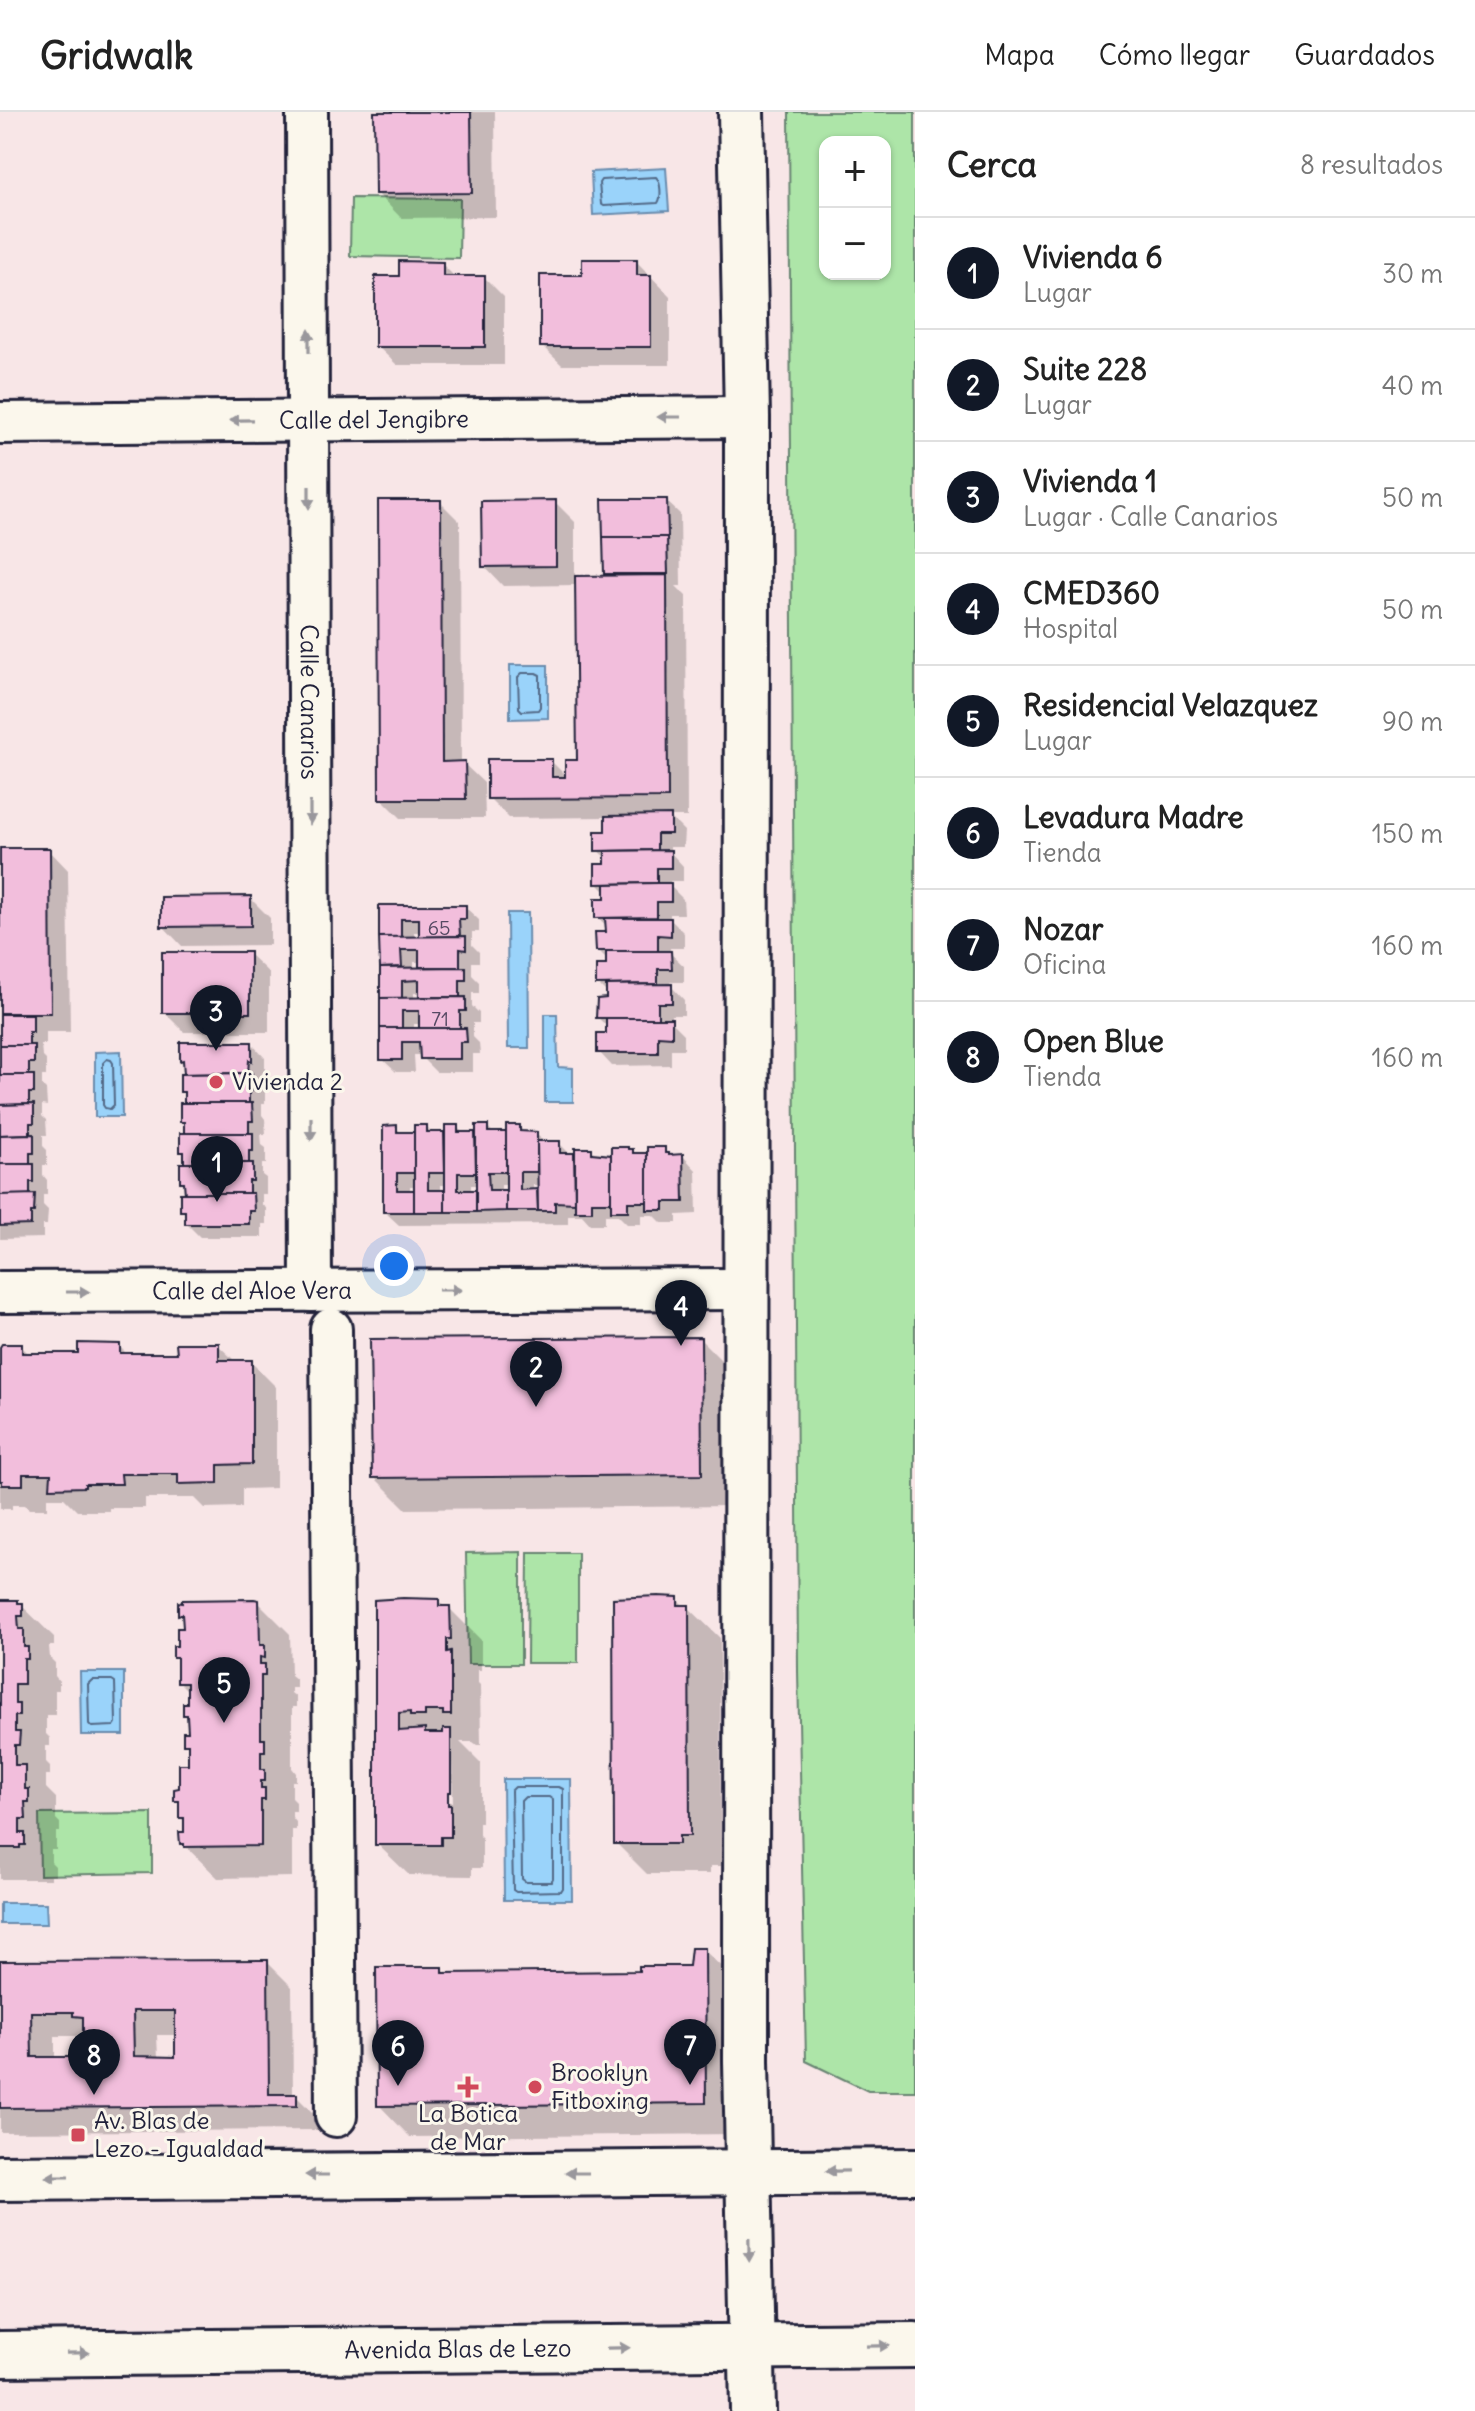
<!DOCTYPE html>
<html lang="es">
<head>
<meta charset="utf-8">
<style>
  body { margin:0; font-family:Delius,sans-serif; background:#f2f2f2; color:#222 }
  .controls { position:absolute; right:24px; top:24px; display:grid; overflow:hidden; border-radius:16px; box-shadow:0 2px 6px #0004 }
  .controls button { width:72px; height:72px; display:grid; place-items:center; padding:0; border:0; border-bottom:2px solid #e0e0e0; background:#fff; color:#222; font:40px sans-serif }
  .you { position:absolute; left:394px; top:1154px; width:28px; height:28px; margin:-20px; border:6px solid #fff; border-radius:50%; background:#1a73e8; box-shadow:0 0 0 12px #1a73e833 }
  .badge { display:grid; place-items:center; width:52px; height:52px; border-radius:50%; background:#111827; color:#fff; font-size:26px; font-weight:700 }
  .pin { position:absolute; translate:-50% -66px; filter:drop-shadow(0 2px 4px #0008) }
  .pin::after { content:''; position:absolute; top:42px; width:28px; height:24px; background:inherit; clip-path:polygon(0 0,100% 0,50% 100%) }
  .list { margin:0; padding:0; list-style:none }
  h2 { display:flex; justify-content:space-between; align-items:center; height:104px; margin:0; padding:0 32px; font-size:34px }
  h2 small { font-size:26px; font-weight:400; color:#767676 }
  .list li { display:grid; grid-template-columns:52px 1fr auto; gap:24px; align-items:center; box-sizing:border-box; height:112px; padding:0 32px; border-top:2px solid #e0e0e0 }
  .list b { display:block; font-size:30px; white-space:nowrap }
  .list p { margin:0; font-size:26px; white-space:nowrap; color:#767676 }
  .list em { font-size:26px; font-style:normal; color:#767676 }
  .map { position:relative; flex:none; width:915px; height:2299px; overflow:hidden }
  header { display:flex; align-items:center; gap:48px; box-sizing:border-box; height:112px; padding:0 40px; background:#fff; border-bottom:2px solid #e0e0e0 }
  header strong { font-size:38px }
  nav { display:flex; gap:44px; margin-inline-start:auto; font-size:28px }
  main { display:flex }
  aside { flex:1; background:#fff }
  .map>svg:first-child { display:block }
  .green { fill:#ade5a8; stroke:#688472; stroke-width:2; fill-rule:evenodd }
  .water { fill:#9ad3fa; stroke:#6a8cae; stroke-width:2 }
  .shadow { fill:#0003; fill-rule:evenodd }
  .lines { fill:none; stroke-linecap:round; stroke-linejoin:round }
  .shore { stroke:#526987; stroke-width:2 }
  .building { fill:#f2bedc; stroke:#22223b; stroke-width:2; fill-rule:evenodd }
  .street-casing { stroke:#22223b; stroke-width:46 }
  .secondary-casing { stroke:#22223b; stroke-width:50 }
  .street { stroke:#fbf7ec; stroke-width:40 }
  .secondary { stroke:#fbf7ec; stroke-width:44 }
  .oneway { fill:#99979c }
  .poi-dot { fill:#d1495b; stroke:#fbf7ec; stroke-width:3 }
  .labels { text-anchor:middle; stroke-width:6; stroke-linejoin:round; paint-order:stroke }
  .number-label { font-size:20px; fill:#564963 }
  .street-label { font-size:24px; fill:#22223b; stroke:#fbf7ec }
  .poi-label { font-size:24px; fill:#22223b; stroke:#fbf7ec; text-anchor:start }
</style>
</head>
<body>
<header>
<strong>Gridwalk</strong>
<nav><a>Mapa</a><a>Cómo llegar</a><a>Guardados</a></nav>
</header>
<main>
<div class="map">
<svg width="915" height="2299" viewBox="0 0 915 2299">
  <rect width="100%" height="100%" fill="#f8e6e7"/>
  <filter id="ink" filterUnits="userSpaceOnUse"><feTurbulence type="fractalNoise" baseFrequency=".0125" numOctaves="2"/><feDisplacementMap in="SourceGraphic" scale="16" xChannelSelector="R" yChannelSelector="G"/><feConvolveMatrix kernelMatrix="1 2 1 2 8 2 1 2 1" color-interpolation-filters="sRGB"/></filter>
  <g filter="url(#ink)">
    <!-- green -->
    <g class="green">
      <path d="M789,0H915V1979H868L806,1949L798,1559ZM825,30H885V162H825Z"/>
      <path d="M351,86L460,87L459,146L350,144Z"/>
      <path d="M521,1440V1552H468L466,1441Z"/>
      <path d="M528,1441H578V1551H527Z"/>
      <path d="M152,1701V1761L40,1763L39,1702Z"/>
    </g>
    <!-- water -->
    <g class="water">
      <path d="M666,56L669,99L593,103L591,60Z"/>
      <path d="M510,553H548V606L510,607Z"/>
      <path d="M507,801H528L529,936H508Z"/>
      <path d="M545,902H557L558,955L573,956V990H545Z"/>
      <path d="M121,939L122,1005H95V940Z"/>
      <path d="M80,1560H124V1623H81Z"/>
      <path d="M503,1667H571L572,1788H504Z"/>
      <path d="M0,1791H46L47,1812H0Z"/>
    </g>
    <!-- shadow -->
    <g class="shadow">
      <path d="M376,0H495L496,105L401,106L377,81Z"/>
      <path d="M636,149L670,184V253H562L542,234L584,165Z"/>
      <path d="M442,152L456,166H485L504,185V253H397L377,234L401,166Z"/>
      <path d="M666,389L680,402L681,474H676L686,484L687,705H670L684,719L683,735H670V740L683,754V769H670V774L683,787L684,802H670V807L684,821V836H670V841L684,854V870H670L671,874L684,888V903H671V909L684,922V937H671V953L612,954L599,940L608,923V915L598,906L608,888V882L598,872L608,855V848L598,838L608,822V815L597,805L607,788V781L597,771L607,754V747L597,738L607,721V705L509,706L489,686L551,649L567,665L579,650L577,473L503,474L484,454L555,390L575,410V466L610,465L606,461Z"/>
      <path d="M440,390L460,410L461,652H464L484,671L485,706H401L381,686Z"/>
      <path d="M0,738H49L68,758L70,920H46V932H41L42,944L46,948V964H42V974L46,978L47,994L42,993V1004L46,1008L47,1023H43V1034L47,1038V1053H43V1063L47,1068V1083H43V1093L48,1098L47,1113H43V1126L0,1127Z"/>
      <path d="M250,786L270,806V833L182,834L163,814Z"/>
      <path d="M381,795H465L479,808V820H472V833L479,840V850H472V863L479,870V881H472V894L479,901V911H473V925L479,931L480,942H473V960H436L422,946V943H414L415,960H396L382,947ZM414,820H421V827H414ZM414,850H421V857H414ZM414,881H421V887L414,888ZM414,912H421V918H414Z"/>
      <path d="M249,842L269,861V920H184L164,900Z"/>
      <path d="M252,932L265,946V961H262L261,973L265,977V992H262V1003L265,1007L266,1022H261L262,1033L266,1036V1052H262V1063L266,1066V1082H262V1093L266,1096V1112H262V1125H200L187,1112V1103L182,1099L187,1084L186,1072L182,1069L186,1053V1043L182,1039L186,1024V1013L182,1009L186,994V983L182,979L186,964V952L182,948Z"/>
      <path d="M396,1015L402,1022H416L426,1015L433,1022H447L457,1015L464,1022H478L488,1015L494,1022H508L519,1015L526,1021L536,1022L546,1031H559L571,1043L592,1038L598,1044L613,1045L633,1039L637,1043H649L664,1037L672,1045L683,1044L696,1058L697,1102L677,1103V1111H662L654,1103H641V1112H627L618,1103H605V1112H590L582,1103H568V1112L399,1113L385,1100ZM441,1073H447V1080H441ZM471,1073H478V1080H471ZM501,1073H508V1080H501ZM533,1073H539V1079L533,1080ZM410,1074H416V1080H410Z"/>
      <path d="M700,1227L732,1259L733,1394L406,1397L374,1365Z"/>
      <path d="M218,1233L236,1250H251L276,1275V1376L242,1377V1395L205,1396L195,1386H145V1396H109V1399H77L64,1386H47V1397H29L25,1393H12V1397H0V1237L21,1234L30,1243L80,1242L119,1234L128,1243L179,1242Z"/>
      <path d="M677,1487L685,1495H688L720,1526L721,1754H710V1762H647L616,1731Z"/>
      <path d="M438,1489L446,1496H449L481,1528V1558H478V1571L480,1573L481,1633H477L473,1630H460L481,1651V1711H479V1723L482,1726V1756H472V1764L409,1763L377,1732L376,1490ZM448,1648H452L453,1690H449Z"/>
      <path d="M0,1490H18L54,1525V1534H49L50,1546L55,1551V1564L59,1569V1578H55V1603H46V1622L50,1626V1634H46V1650L50,1654V1663H46V1676L56,1686V1707L60,1711V1720H56V1738H51V1750L55,1754V1764H51V1767H0Z"/>
      <path d="M258,1490L290,1522L291,1563L296,1567V1576H291V1581L296,1585V1595H292V1656L296,1661V1669H292V1686L296,1690V1699H292V1705L296,1710V1718H292V1765L218,1766L182,1731L186,1722V1711L181,1706V1692L176,1688L190,1654V1636L185,1631L190,1622L189,1607L185,1602L189,1593V1580L179,1570V1550L175,1545L185,1518L184,1506L180,1502Z"/>
      <path d="M704,1838L736,1869L737,2022L410,2025L379,1993L442,1857L447,1862L641,1861L691,1856Z"/>
      <path d="M267,1850L292,1875L293,1984H296L320,2008V2018L0,2020V1851ZM157,1923H177L178,1947L158,1946ZM55,1924H85V1928L95,1938L76,1947H55Z"/>
    </g>
    <g class="lines">
      <!-- shore -->
      <g class="shore">
        <path d="M656,65C661,70 662,85 658,91L604,94L601,92L599,71L601,68Z"/>
        <path d="M522,561H536L540,563V595L538,598L522,599L519,596L518,565Z"/>
        <path d="M107,947L111,948L113,951L114,993L110,997L105,996L103,993V951Z"/>
        <path d="M92,1568H112L115,1570L116,1611L114,1614L92,1615L89,1612L88,1572Z"/>
        <path d="M515,1675H559L563,1677V1776L561,1779L516,1780L513,1778L511,1679Z"/>
        <path d="M525,1685H549L553,1688V1766L551,1770H526L522,1767L521,1689Z"/>
      </g>
    </g>
    <!-- building -->
    <g class="building">
      <path d="M374,0H471L472,81L375,82Z"/>
      <path d="M582,147H637V163H651V235H540V163H582Z"/>
      <path d="M399,149L443,150V164H485V235H375V164H399Z"/>
      <path d="M602,387H667L668,425H603Z"/>
      <path d="M378,388H441L442,650L465,649L466,687H379Z"/>
      <path d="M556,388V454L482,455L481,389Z"/>
      <path d="M603,425H667L668,462H604Z"/>
      <path d="M667,463L668,686L487,687V647H552V665H565V648H577L575,464Z"/>
      <path d="M671,703V722H657V738L595,739V719H605V704Z"/>
      <path d="M0,736H50L51,901H0Z"/>
      <path d="M671,738V756H657V771L595,772V752H605V739Z"/>
      <path d="M657,771H671V790H657V805L595,806V786H605V772Z"/>
      <path d="M251,784V814L161,815V785Z"/>
      <path d="M379,793H466V807H459L460,824L419,825V807H401V825H379Z"/>
      <path d="M605,806H671V824L658,823V839H596L595,820H606Z"/>
      <path d="M466,824V838L460,837V855H419V838H401L402,855L380,856L379,825Z"/>
      <path d="M606,839H671L672,857H658V872L596,873V853H606Z"/>
      <rect x="162" y="840" width="88" height="61"/>
      <path d="M466,855V868H460V885H419V868L402,869V886H380V856Z"/>
      <path d="M672,872V891H658V906H596L597,887L606,886V873Z"/>
      <path d="M466,885V899H460V916H419V899H402V916H380V886Z"/>
      <path d="M0,902H33V920H29V933H0Z"/>
      <path d="M606,906H672V925L658,924V941H597V921H606Z"/>
      <path d="M380,916H466L467,930H460V947H420L419,930H402V948H380Z"/>
      <path d="M180,930H252V949L249,948L248,961L184,962L183,948L180,949Z"/>
      <path d="M0,933H34V951H29V963H0Z"/>
      <path d="M252,961V979H249V991H184V980H180V962Z"/>
      <path d="M0,963H34V981H29V992L0,993Z"/>
      <path d="M180,991H252L253,1009H249V1021H184V1010H180Z"/>
      <path d="M34,992V1011H30V1022L0,1023V993Z"/>
      <path d="M397,1013V1020H414V1061H397V1078H414V1100H383V1014Z"/>
      <path d="M414,1013H427V1020H444L445,1061H428V1078H445V1100H414Z"/>
      <path d="M445,1013H458V1020H475L476,1061H458V1078H476V1100H445Z"/>
      <path d="M476,1013H488V1020H506V1060H488L489,1078H506V1099L476,1100Z"/>
      <path d="M506,1013H520V1019L537,1020V1060H520V1078L537,1077L538,1099H506Z"/>
      <path d="M180,1021H253V1039H249V1051H184V1040H180Z"/>
      <path d="M34,1022V1041H30V1052H0V1023Z"/>
      <path d="M537,1029H560V1041H574L575,1091L555,1090V1099H538Z"/>
      <path d="M611,1035H628V1037H633V1041H647V1090H628V1099H611Z"/>
      <path d="M647,1035H665V1041H669V1043L683,1042L684,1090H664V1098H647Z"/>
      <path d="M575,1036H592V1041L611,1043V1090H592V1099H575Z"/>
      <path d="M180,1051H253V1069H249V1081L185,1082L184,1070H180Z"/>
      <path d="M0,1052H34V1070H30V1083H0Z"/>
      <path d="M180,1081H253L254,1099H249V1112H185V1099H180Z"/>
      <path d="M35,1082L34,1100H31V1113L0,1114V1083Z"/>
      <path d="M701,1225L702,1363L372,1366L370,1227Z"/>
      <path d="M78,1231L120,1232V1241H177L176,1231H219V1248H252V1352L218,1353V1371L178,1372V1362H121L122,1372H85V1375L50,1376L51,1362H23V1373H2V1369H0V1235L2,1232H22V1241H78Z"/>
      <path d="M658,1484L678,1485V1493H689L690,1724H679V1732H614L613,1486Z"/>
      <path d="M403,1486L439,1487V1494H450L451,1527H447V1540L451,1539V1603H443V1599H425V1604H410V1600L399,1601V1619L425,1617V1621H443V1617H451V1680H448V1693H451V1725H441V1733H375V1507H374V1488Z"/>
      <path d="M254,1487L259,1488L260,1533H265V1546L260,1545V1552H265V1564H261V1627H265V1639H261V1657H265V1669H261V1676H265V1688H261V1734L184,1735V1732H180L179,1720H184V1706H179V1689H174V1677L179,1676V1652H188V1632H183V1620H188L187,1603H183V1591H187V1571H177V1546H173V1534H177V1516H183L182,1502L178,1503V1490L182,1491V1488Z"/>
      <path d="M0,1488H18V1491H23V1504H18L19,1517H24V1535H28V1547H24V1572H15V1592H19V1604H15V1620H20L19,1633H15V1653H25V1677H29V1690H25L26,1707H20V1721H25V1733H20V1736H0Z"/>
      <path d="M691,1836H705L706,1991L377,1994L376,1855H443V1861L639,1859V1854H689Z"/>
      <path d="M268,1848L269,1982H297V1994L0,1996V1849ZM133,1899H175V1945L134,1944ZM31,1900H73V1904L83,1905V1929L91,1928L93,1936H73L74,1945H32Z"/>
    </g>
    <g class="lines">
      <!-- street casing -->
      <g class="street-casing">
        <g id="street">
          <path id="s1" d="M307,0L311,1179"/>
          <path id="s2" d="M0,311L747,305"/>
          <path id="s3" d="M0,1180L745,1177"/>
          <path d="M331,1217L336,2004"/>
        </g>
      </g>
      <!-- secondary casing -->
      <g class="secondary-casing">
        <g id="secondary">
          <path d="M741,0L747,305L746,1949L753,2299"/>
          <path d="M0,2066L915,2059"/>
          <path id="s4" d="M0,2242L915,2233"/>
        </g>
      </g>
      <!-- street -->
      <use href="#street" class="street"/>
      <!-- secondary -->
      <use href="#secondary" class="secondary"/>
    </g>
    <!-- one-way arrows -->
    <defs><path id="oneway-solid" d="M-6-.8H1V-3.2L6.5 0L1 3.2V.8H-6Z" transform="scale(2)"/></defs>
    <g class="oneway">
      <use href="#oneway-solid" transform="translate(309 229) rotate(-90)"/>
      <use href="#oneway-solid" transform="translate(669 305) rotate(180)"/>
      <use href="#oneway-solid" transform="translate(241 308) rotate(179)"/>
      <use href="#oneway-solid" transform="translate(309 385) rotate(90)"/>
      <use href="#oneway-solid" transform="translate(310 701) rotate(90)"/>
      <use href="#oneway-solid" transform="translate(311 1017) rotate(90)"/>
      <use href="#oneway-solid" transform="translate(450 1178)"/>
      <use href="#oneway-solid" transform="translate(78 1180)"/>
      <use href="#oneway-solid" transform="translate(837 2059) rotate(179)"/>
      <use href="#oneway-solid" transform="translate(577 2061) rotate(180)"/>
      <use href="#oneway-solid" transform="translate(317 2063) rotate(180)"/>
      <use href="#oneway-solid" transform="translate(57 2065) rotate(180)"/>
      <use href="#oneway-solid" transform="translate(749 2138) rotate(89)"/>
      <use href="#oneway-solid" transform="translate(878 2234) rotate(-1)"/>
      <use href="#oneway-solid" transform="translate(618 2236) rotate(-1)"/>
      <use href="#oneway-solid" transform="translate(78 2241) rotate(-1)"/>
    </g>
  </g>
  <!-- markers -->
  <g class="poi-dot">
    <circle cx="216" cy="970" r="8"/>
    <path d="M464 1963h8v8h8v8h-8v8h-8v-8h-8v-8h8z"/>
    <circle cx="535" cy="1975" r="8"/>
    <rect x="70" y="2015" width="16" height="16" rx="4"/>
  </g>
  <g class="labels">
    <!-- number labels -->
    <g class="number-label">
      <text x="439" y="823">65</text>
      <text x="440" y="914">71</text>
    </g>
    <!-- street labels -->
    <g class="street-label">
      <text dy="8" stroke="none"><textPath href="#s2" startOffset="374">Calle del Jengibre</textPath></text>
      <text dy="8" stroke="none"><textPath href="#s1" startOffset="590">Calle Canarios</textPath></text>
      <text dy="8" stroke="none"><textPath href="#s3" startOffset="252">Calle del Aloe Vera</textPath></text>
      <text dy="8" stroke="none"><textPath href="#s4" startOffset="458">Avenida Blas de Lezo</textPath></text>
    </g>
    <!-- poi labels -->
    <g class="poi-label">
      <text x="232" y="978">Vivienda 2</text>
      <text x="551" y="1969">Brooklyn<tspan x="551" dy="28">Fitboxing</tspan></text>
      <text x="468" y="2010" text-anchor="middle">La Botica<tspan x="468" dy="28">de Mar</tspan></text>
      <text x="94" y="2017">Av. Blas de<tspan x="94" dy="28">Lezo - Igualdad</tspan></text>
    </g>
  </g>
</svg>
<div class="controls">
<button>+</button>
<button>−</button>
</div>
<div class="you"></div>
<div class="pin badge" style="left:217px;top:1090px">1</div>
<div class="pin badge" style="left:536px;top:1295px">2</div>
<div class="pin badge" style="left:216px;top:939px">3</div>
<div class="pin badge" style="left:681px;top:1234px">4</div>
<div class="pin badge" style="left:224px;top:1611px">5</div>
<div class="pin badge" style="left:398px;top:1974px">6</div>
<div class="pin badge" style="left:690px;top:1973px">7</div>
<div class="pin badge" style="left:94px;top:1983px">8</div>
</div>
<aside>
<h2>Cerca<small>8 resultados</small></h2>
<ul class="list">
<li><span class="badge">1</span><div><b>Vivienda 6</b><p>Lugar</p></div><em>30 m</em></li>
<li><span class="badge">2</span><div><b>Suite 228</b><p>Lugar</p></div><em>40 m</em></li>
<li><span class="badge">3</span><div><b>Vivienda 1</b><p>Lugar · Calle Canarios</p></div><em>50 m</em></li>
<li><span class="badge">4</span><div><b>CMED360</b><p>Hospital</p></div><em>50 m</em></li>
<li><span class="badge">5</span><div><b>Residencial Velazquez</b><p>Lugar</p></div><em>90 m</em></li>
<li><span class="badge">6</span><div><b>Levadura Madre</b><p>Tienda</p></div><em>150 m</em></li>
<li><span class="badge">7</span><div><b>Nozar</b><p>Oficina</p></div><em>160 m</em></li>
<li><span class="badge">8</span><div><b>Open Blue</b><p>Tienda</p></div><em>160 m</em></li>
</ul>
</aside>
</main>
</body>
</html>
